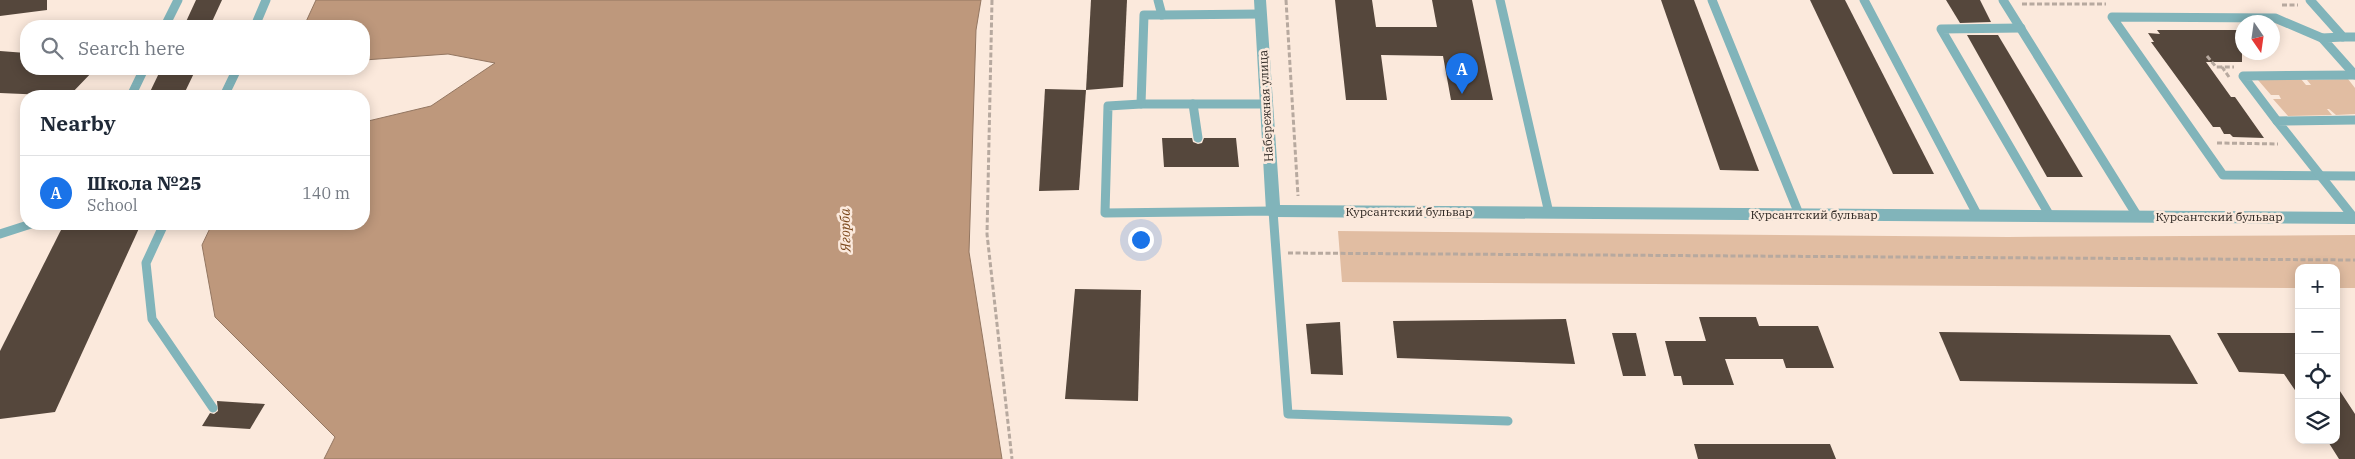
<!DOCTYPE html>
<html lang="en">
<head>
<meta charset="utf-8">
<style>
  body { margin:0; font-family:"IBM Plex Serif",serif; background:#f2f2f3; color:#1f2937 }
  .controls { position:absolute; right:15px; bottom:15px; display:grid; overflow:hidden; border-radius:10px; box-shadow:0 2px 12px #0003 }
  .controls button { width:45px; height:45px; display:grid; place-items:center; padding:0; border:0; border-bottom:1px solid #e0e1e3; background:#fff; color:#1f2937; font:25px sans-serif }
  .compass { position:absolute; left:2235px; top:15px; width:45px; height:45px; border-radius:50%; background:#fff; box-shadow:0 2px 12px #0003; rotate:167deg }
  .you { position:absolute; left:1140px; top:239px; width:18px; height:18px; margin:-12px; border:4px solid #fff; border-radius:50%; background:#1a73e8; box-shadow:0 0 0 8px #1a73e833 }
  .badge { display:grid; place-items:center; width:32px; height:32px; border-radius:50%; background:#1a73e8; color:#fff; font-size:16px; font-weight:700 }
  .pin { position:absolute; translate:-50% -41px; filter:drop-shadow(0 1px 2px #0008) }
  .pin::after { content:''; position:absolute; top:26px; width:18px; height:15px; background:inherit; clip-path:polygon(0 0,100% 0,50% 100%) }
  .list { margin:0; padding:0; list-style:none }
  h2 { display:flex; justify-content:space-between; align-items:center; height:65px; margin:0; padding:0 20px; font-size:21px }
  h2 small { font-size:16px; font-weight:400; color:#747a83 }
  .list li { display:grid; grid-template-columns:32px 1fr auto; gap:15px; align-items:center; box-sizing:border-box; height:75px; padding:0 20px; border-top:1px solid #e0e1e3 }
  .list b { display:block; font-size:19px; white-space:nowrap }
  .list p { margin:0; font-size:16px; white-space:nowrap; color:#747a83 }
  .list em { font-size:16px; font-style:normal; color:#747a83 }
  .icon { flex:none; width:28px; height:28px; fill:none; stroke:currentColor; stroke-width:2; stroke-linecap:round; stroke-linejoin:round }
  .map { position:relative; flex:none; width:2355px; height:459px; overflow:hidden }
  .search { position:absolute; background:#fff; box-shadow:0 2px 12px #0003; left:20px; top:20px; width:350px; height:55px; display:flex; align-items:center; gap:12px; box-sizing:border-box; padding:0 18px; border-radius:20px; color:#747a83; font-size:19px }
  .panel { position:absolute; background:#fff; box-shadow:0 2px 12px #0003; left:20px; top:90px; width:350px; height:140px; border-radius:20px }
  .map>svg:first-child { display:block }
  .green { fill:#e1bda2 }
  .water { fill:#be987c; stroke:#937661 }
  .building { fill:#55473c }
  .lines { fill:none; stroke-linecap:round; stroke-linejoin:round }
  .path { stroke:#b7a99f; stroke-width:3; stroke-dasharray:5 2.5; stroke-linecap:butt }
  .lane { stroke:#81b4ba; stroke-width:9 }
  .street { fill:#81b4ba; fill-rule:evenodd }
  .labels { text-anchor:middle; stroke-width:5; stroke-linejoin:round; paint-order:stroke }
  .street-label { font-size:12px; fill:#2e2823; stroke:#fbe9dc }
  .water-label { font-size:14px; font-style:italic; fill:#7c491d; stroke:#fbe9dc }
</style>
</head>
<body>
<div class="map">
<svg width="2355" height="459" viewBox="0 0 2355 459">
  <rect width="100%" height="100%" fill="#fbe9dc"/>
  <!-- green -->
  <g class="green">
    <path d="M2301,79L2306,85H2311L2307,80L2348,79L2355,88V114L2336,115L2329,109H2327L2332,115L2288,116L2273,99H2281L2279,95H2271L2258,80Z"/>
    <path d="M1338,231L2008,237L2355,235V288H2336V268H2299V288L1342,282Z"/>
  </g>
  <!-- water -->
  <path class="water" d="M316,0H981L976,30L969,252L1002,459H324L335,437L215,317L202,245L212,224H364V122L431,106L495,63L448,54L364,60V26H304Z"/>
  <!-- building -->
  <g class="building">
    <path d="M0,0H47V10L0,16Z"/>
    <path d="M196,0H222L210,26H184Z"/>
    <path d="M1091,0H1127L1123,87L1086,90Z"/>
    <path d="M1335,0H1372L1376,27H1437L1432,0H1472L1493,100H1451L1443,56L1381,55L1387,100H1346Z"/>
    <path d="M1661,0H1694L1759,171L1720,170Z"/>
    <path d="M1810,0H1845L1934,174H1893Z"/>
    <path d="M1946,0H1980L1991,22L1960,23Z"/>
    <path d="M2157,30H2242V62H2206L2231,97H2235L2264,138L2233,137L2230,134H2224L2220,127H2213L2151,42H2154L2148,33L2160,34Z"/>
    <path d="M1967,35H1998L2083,177H2047Z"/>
    <path d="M0,51L26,53V69H95L69,96L0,93Z"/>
    <path d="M161,69H196L183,96H148Z"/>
    <path d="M1045,89L1086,90L1079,190L1039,191Z"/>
    <path d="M1162,138H1192L1193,142L1198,144L1202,143L1204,138H1236L1239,167H1164Z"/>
    <path d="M64,224H141L55,412L0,419V351Z"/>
    <path d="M1075,289L1141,290L1138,401L1065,399Z"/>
    <path d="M1699,317H1756L1759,326H1818L1834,368H1786L1783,359H1725L1734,385H1683L1681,376H1674L1665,341H1706Z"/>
    <path d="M1566,319L1575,364L1397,358L1393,321Z"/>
    <path d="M1340,322L1343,375L1311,374L1306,324Z"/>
    <path d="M1939,332L2170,335L2198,384L1960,381Z"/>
    <path d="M1612,333H1636L1646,376H1623Z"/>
    <path d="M2217,333H2299V396L2284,374L2239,372Z"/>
    <path d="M2336,385L2355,414V459H2339L2327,440H2336Z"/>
    <path d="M217,401L265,404L250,429L202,426L210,413L214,414L218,411Z"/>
    <path d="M1694,444H1830L1836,459H1698Z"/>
  </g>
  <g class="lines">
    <!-- path -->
    <g class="path">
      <path d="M992,0L987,234L1012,459"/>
      <path d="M1286,0L1298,196"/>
      <path d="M2022,4H2106"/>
      <path d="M2282,5H2298"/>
      <path d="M2207,56L2216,67H2222"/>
      <path d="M2229,77L2222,67H2234"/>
      <path d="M2217,143L2278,144"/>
      <path d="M1288,253L2355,260"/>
    </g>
    <!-- lane -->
    <g class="lane">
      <path d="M1158,0L1162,15L1261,14"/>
      <path d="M1500,0L1549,213"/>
      <path d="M1712,0L1799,214"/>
      <path d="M1864,0L1978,216"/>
      <path d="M2003,0L2138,217"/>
      <path d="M2310,0L2343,37H2355"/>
      <path d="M1162,15H1144L1141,104H1265"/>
      <path d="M165,26L178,0"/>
      <path d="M255,26L266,0"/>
      <path d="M2021,28L1941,29L2050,216"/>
      <path d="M2343,37L2322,38L2355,75"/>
      <path d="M2322,38L2275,18L2112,17L2223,175L2355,176"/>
      <path d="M131,96L144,69"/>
      <path d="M224,96L237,69"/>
      <path d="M1141,104L1108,106L1105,213L1273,211L1288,414L1508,421"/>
      <path d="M1193,104L1198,138"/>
      <path d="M2277,121L2243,76L2355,75"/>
      <path d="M2354,218L2277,121L2355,120"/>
      <path d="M164,224L146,263L152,319L213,408"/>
      <path d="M0,234L31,224"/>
    </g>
    <!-- street -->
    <path class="street" d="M1254,0H1266L1280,205L2355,212V224L1273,217L1268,215L1266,211Z"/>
  </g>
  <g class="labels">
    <!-- street labels -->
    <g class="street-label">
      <text transform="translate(1266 106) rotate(-93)" y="4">Набережная улица</text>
      <text x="1409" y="216">Курсантский бульвар</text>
      <text x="1814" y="219">Курсантский бульвар</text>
      <text x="2219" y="221">Курсантский бульвар</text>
    </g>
    <!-- water labels -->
    <g class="water-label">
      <text transform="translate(845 230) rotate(-91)" y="5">Ягорба</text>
    </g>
  </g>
</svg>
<div class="controls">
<button>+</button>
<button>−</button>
<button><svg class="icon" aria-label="locate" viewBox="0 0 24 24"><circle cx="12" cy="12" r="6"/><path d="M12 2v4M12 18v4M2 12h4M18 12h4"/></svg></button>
<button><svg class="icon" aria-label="layers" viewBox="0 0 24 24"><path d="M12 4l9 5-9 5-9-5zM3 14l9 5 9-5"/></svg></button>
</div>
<svg class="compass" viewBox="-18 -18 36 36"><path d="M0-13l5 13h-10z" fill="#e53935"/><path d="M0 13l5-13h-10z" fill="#747a83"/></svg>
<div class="you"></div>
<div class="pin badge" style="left:1462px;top:94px">A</div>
<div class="search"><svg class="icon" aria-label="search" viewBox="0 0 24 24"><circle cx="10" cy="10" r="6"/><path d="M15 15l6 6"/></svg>Search here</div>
<section class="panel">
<h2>Nearby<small></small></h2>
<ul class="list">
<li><span class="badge">A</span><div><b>Школа №25</b><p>School</p></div><em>140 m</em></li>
</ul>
</section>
</div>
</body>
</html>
